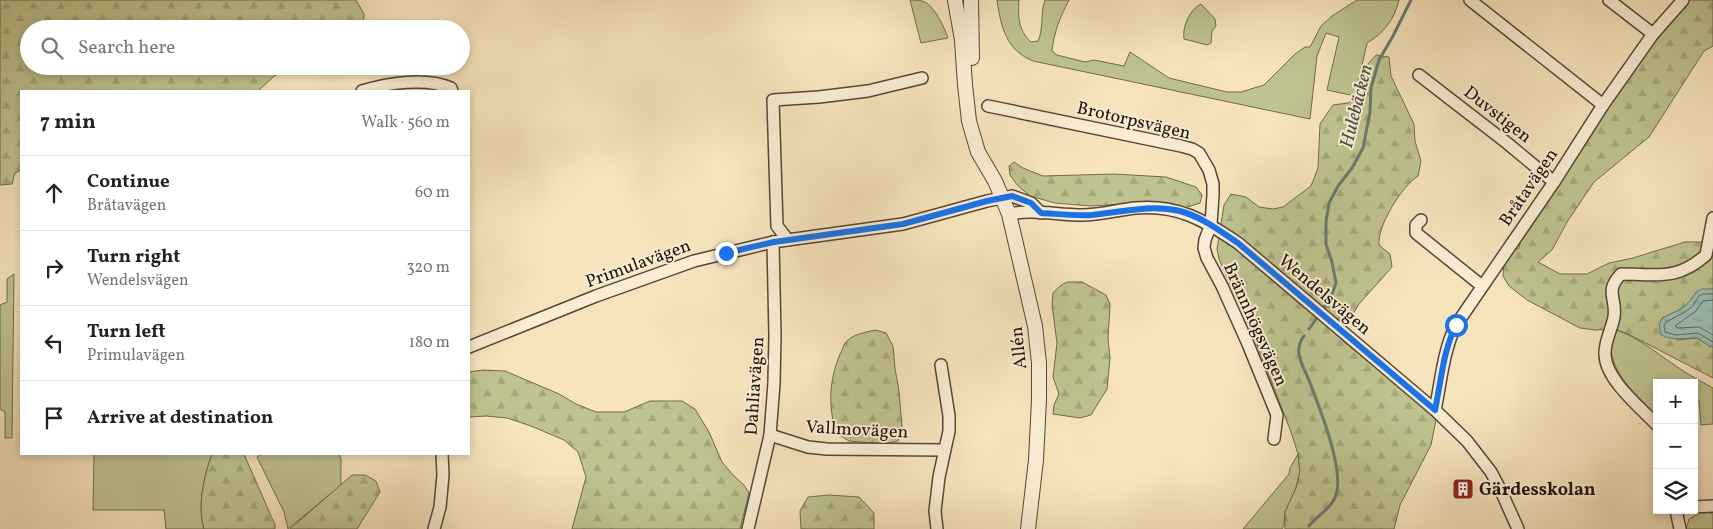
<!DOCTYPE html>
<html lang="en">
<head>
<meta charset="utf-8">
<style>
  body { margin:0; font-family:Vollkorn,serif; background:#f6f6f6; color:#222 }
  .controls { position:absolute; right:15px; bottom:15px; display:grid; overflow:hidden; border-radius:0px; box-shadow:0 2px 8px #0003 }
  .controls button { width:45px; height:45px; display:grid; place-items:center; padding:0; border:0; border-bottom:1px solid #e0e0e0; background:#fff; color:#222; font:25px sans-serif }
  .stop { position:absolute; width:15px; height:15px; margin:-11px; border:4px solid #1a73e8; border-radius:50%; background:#fff }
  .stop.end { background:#1a73e8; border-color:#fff; box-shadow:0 1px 5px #0008 }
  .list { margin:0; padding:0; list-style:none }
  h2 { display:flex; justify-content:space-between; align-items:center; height:65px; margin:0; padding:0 20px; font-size:21px }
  h2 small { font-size:16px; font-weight:400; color:#767676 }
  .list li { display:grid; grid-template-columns:32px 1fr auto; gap:15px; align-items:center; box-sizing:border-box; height:75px; padding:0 20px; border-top:1px solid #e0e0e0 }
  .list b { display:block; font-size:19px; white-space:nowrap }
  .list p { margin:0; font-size:16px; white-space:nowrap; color:#767676 }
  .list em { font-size:16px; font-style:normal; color:#767676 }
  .icon { flex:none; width:28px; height:28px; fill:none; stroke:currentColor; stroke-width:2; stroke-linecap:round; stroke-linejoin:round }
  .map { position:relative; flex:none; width:1713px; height:529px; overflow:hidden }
  .search { position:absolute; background:#fff; box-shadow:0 2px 8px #0003; left:20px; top:20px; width:450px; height:55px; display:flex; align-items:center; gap:12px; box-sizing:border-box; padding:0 18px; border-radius:28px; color:#767676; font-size:19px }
  .panel { position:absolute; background:#fff; box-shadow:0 2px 8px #0003; left:20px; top:90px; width:450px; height:365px; border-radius:0px }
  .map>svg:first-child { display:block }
  .green { fill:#bfc38f; stroke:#6f6b4d }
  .forest { fill:url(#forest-firs); stroke:#6f6b4d }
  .water { fill:url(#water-ripples); stroke:#6b7a70 }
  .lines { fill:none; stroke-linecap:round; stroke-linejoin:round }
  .shore { stroke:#5e685f; stroke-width:1 }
  .stream { stroke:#6b7a70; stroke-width:3 }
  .minor-casing { stroke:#554738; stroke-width:14 }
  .tertiary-casing { stroke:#554738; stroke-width:16 }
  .minor { stroke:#faedd4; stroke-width:11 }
  .tertiary { stroke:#faedd4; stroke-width:14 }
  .route { stroke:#1a73e8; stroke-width:6 }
  .labels { text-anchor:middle; stroke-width:4; stroke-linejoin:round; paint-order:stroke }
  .street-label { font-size:18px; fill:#1f130b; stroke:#faedd4 }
  .poi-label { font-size:18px; font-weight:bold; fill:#1f130b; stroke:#faedd4; text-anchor:start }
  .water-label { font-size:19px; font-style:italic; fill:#4b4f46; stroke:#faedd4 }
</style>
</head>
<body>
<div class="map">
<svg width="1713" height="529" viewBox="0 0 1713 529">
  <defs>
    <pattern id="forest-firs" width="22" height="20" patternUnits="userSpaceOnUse" patternTransform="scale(1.25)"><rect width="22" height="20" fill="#bfc38f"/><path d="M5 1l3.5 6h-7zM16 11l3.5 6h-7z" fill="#a4a77a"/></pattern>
    <pattern id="water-ripples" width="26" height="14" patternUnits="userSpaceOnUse" patternTransform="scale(1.25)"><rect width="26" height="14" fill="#9dbeb3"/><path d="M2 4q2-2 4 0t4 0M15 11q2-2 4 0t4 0" fill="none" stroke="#87a299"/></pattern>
  </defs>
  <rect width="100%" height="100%" fill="#f7e4bd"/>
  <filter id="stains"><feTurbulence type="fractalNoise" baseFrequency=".004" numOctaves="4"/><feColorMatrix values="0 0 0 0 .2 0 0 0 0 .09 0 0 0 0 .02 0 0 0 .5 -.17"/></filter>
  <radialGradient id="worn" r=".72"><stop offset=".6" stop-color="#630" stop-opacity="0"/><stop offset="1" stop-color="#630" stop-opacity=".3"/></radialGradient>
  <!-- green -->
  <g class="green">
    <path d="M910,0C913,0 919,0 922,1C934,4 944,27 948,38L921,43Z"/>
    <path d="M997,0H1019C1018,17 1018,30 1031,42L1038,41C1044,28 1040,14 1045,0H1069C1060,17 1054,32 1052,51L1057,55L1085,62L1094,60L1124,66L1130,52L1169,78L1227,92H1241L1264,85L1295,54L1305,47H1310L1321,26L1332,16L1357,0H1399C1394,20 1384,33 1367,43L1355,96L1327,90L1339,37L1326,33L1317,56L1310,119L1033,61C1006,50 1001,27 997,0Z"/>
    <path d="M1201,4L1215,19L1216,26L1212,31L1211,43L1207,45L1184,39C1182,27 1190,9 1201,4Z"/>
    <path d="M14,274L12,438H5V412L0,409V305L7,302V279Z"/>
    <path d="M1614,329C1641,338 1661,357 1685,372C1694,378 1704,383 1713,388V424L1701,425L1699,400H1694V383H1657V416C1633,393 1601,365 1614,329Z"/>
    <path d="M94,454H212C204,476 197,506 204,529H166L164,510H93Z"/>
    <path d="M262,454H339L341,459V485L288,529L284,512L257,457Z"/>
    <path d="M1298,454L1300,471L1296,488L1285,512L1284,525L1282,529H1243L1289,474L1290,468Z"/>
    <path d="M1702,512H1708L1713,514V529H1686L1689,519Z"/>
  </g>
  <!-- forest -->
  <g class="forest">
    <path d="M0,0H356L364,14L363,29H29V66H291L273,77L258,91H21V170L15,173L12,184L0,185Z"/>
    <path d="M1690,0H1713V46L1704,51L1649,137L1594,182L1567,222L1552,250L1538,262L1560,274H1587L1609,263L1633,258L1685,242H1713V289C1692,289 1697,297 1684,307C1677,312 1669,315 1662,318L1677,340L1697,338L1709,346L1713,347V378L1628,334L1614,329L1596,330L1580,328L1527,300L1509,286L1503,276L1504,262L1509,253L1519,248L1522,235C1574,154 1626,73 1690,0Z"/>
    <path d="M1376,55L1389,57L1391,76L1414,124L1415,141L1421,161L1418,176C1402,186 1377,226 1379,245L1390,254L1392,267L1359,304L1340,335L1343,341L1416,400L1436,420L1431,445L1400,505L1394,529H1285V512L1296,488L1300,471L1298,454L1291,432L1257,345L1219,259L1217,249L1224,205L1231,194L1246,197L1259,207L1273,209L1283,207L1311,186L1318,168L1320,124L1333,105L1348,103L1359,96L1368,64Z"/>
    <path d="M1014,162L1023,168L1043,176L1114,174L1166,177L1196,187L1202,195L1200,203L1185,208L1126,204L1090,206L1055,203L1030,196L1018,186L1010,175L1009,166Z"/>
    <path d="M1067,282H1082L1106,295L1110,304L1108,339L1110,358L1107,389L1091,415L1080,418L1053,414L1054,405L1059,394L1053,377L1057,343L1052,305L1053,293L1060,286Z"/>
    <path d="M876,330L886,333L893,346L895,368L899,391L902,426L898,441L884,444L849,441L836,433C828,405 829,381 840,354C842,351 843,346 845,343C852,334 866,332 876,330Z"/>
    <path d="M483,370L505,371L559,394L576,404L596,412H624L650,401H682L695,409L709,432L722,462L734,476L744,485L749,493L740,529H572L586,477L578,452L564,440L531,426L507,418L486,416L469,417V372Z"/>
    <path d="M212,454H244L275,525V529H204C197,506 204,476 212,454Z"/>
    <path d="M352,475H365L376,481L380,492L357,529H290Z"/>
    <path d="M829,495L859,497L874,513V529H801L800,511L808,497Z"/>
  </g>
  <!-- water -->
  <path class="water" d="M1701,289H1713V347L1709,346L1697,338C1683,338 1673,341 1661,335L1659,324L1662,318C1670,314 1681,310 1687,304C1693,298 1694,293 1701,289Z"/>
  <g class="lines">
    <!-- shore -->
    <g class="shore">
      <path d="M1713,294H1703L1699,296L1693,306L1685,312L1666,322L1664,326L1665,332L1676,335L1698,333L1713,342"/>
      <path d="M1713,300L1703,301L1696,311L1675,326L1678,328L1699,327L1713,335"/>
    </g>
    <!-- stream -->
    <g class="stream">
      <path d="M1322,310L1331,297L1336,283L1332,262L1326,244V222L1329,203L1338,186L1352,168L1363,148L1370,112L1371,88L1379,60L1393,36L1411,0"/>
      <path d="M1309,329L1319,315"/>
      <path d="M1304,336C1300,341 1298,346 1299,354C1300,363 1307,374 1310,383C1320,409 1342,464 1337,491C1334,508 1318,514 1309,526"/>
    </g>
    <!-- minor casing -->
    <g class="minor-casing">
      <g id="minor">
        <path d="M1470,0L1603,105"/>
        <path d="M1609,0L1653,34"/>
        <path d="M1419,75L1507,143L1554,182"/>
        <path d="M362,91C388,83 425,77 451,88L452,91"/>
        <path d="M988,106L1181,146L1192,149L1199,153L1209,170L1213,184V195L1211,224L1205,240L1204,248L1207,258L1222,286L1248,344L1277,415L1274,439"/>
        <path d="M1009,214C1033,209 1057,215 1082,215C1100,215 1117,210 1135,208C1177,204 1204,220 1238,243L1435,410L1467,441L1491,472L1501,491L1518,529"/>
        <path d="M1421,220L1416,225V233L1482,286"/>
        <path d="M788,240L777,226L773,100L819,97L868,91L922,78"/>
        <path d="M469,347L596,296L694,261L773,242L903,224L987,201L1012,196L1031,203L1041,213"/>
        <path d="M1435,410C1441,382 1443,351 1456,325L1554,182L1603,105L1653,34L1683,0"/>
        <path d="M1657,425C1640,407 1606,380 1605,355C1604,342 1612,329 1614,317C1617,298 1604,292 1621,274C1657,274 1677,281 1706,255L1713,218"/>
        <path d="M770,435L808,447L827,449L944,450"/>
        <path d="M1694,507L1713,506"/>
        <path d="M1676,510L1680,529"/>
        <path d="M434,529L440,507L443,475L442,454"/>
        <path d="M748,529L770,435L774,383L775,335L773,242"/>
        <path d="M937,529L935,511L939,477L949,431V416L941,365"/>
      </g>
    </g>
    <!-- tertiary casing -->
    <g class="tertiary-casing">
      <g id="tertiary">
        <path d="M955,0L962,40L965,85L969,121L978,152L995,181L1009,214L1035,326L1039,363V400L1036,460L1028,529"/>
        <path d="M971,0L972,58"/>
      </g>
    </g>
    <!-- minor -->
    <use href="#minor" class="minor"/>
    <!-- tertiary -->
    <use href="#tertiary" class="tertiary"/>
  </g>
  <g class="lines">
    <!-- route -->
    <path class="route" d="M726,253L774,242L903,224L987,201L1012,196L1031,203L1041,213C1058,214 1075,216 1092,215C1122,212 1150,204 1180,211C1202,217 1220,231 1238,243L1435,410C1441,382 1443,351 1456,325"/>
  </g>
  <!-- icons -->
  <defs>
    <g id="building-square" transform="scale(1.125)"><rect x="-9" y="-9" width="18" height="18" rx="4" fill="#8f2418" stroke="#faedd4"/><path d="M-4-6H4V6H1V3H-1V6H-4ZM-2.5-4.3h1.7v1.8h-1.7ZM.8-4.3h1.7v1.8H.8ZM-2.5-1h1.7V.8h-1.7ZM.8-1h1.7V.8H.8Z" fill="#fff"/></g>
  </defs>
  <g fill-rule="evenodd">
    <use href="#building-square" x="1463" y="489"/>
  </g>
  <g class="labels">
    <!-- street labels -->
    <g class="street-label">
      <text transform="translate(1498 114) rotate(38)" y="6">Duvstigen</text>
      <text transform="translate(1134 120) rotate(13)" y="6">Brotorpsvägen</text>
      <text transform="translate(1528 187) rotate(-56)" y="6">Bråtavägen</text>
      <text transform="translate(638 263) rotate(-20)" y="6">Primulavägen</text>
      <text transform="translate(1325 294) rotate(40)" y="6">Wendelsvägen</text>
      <text transform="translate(1256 324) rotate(66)" y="6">Brännhögsvägen</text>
      <text transform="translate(1018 348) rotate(-96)" y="6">Allén</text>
      <text transform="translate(754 386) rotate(-86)" y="6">Dahliavägen</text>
      <text transform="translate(857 429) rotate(3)" y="6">Vallmovägen</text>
    </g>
    <!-- poi labels -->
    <g class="poi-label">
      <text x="1479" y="495">Gärdesskolan</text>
    </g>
    <!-- water labels -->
    <g class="water-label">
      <text transform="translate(1355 106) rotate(-76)" y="7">Hulebäcken</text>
    </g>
  </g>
  <rect width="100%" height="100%" filter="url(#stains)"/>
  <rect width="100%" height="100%" fill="url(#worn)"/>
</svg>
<div class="controls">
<button>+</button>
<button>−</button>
<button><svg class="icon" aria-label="layers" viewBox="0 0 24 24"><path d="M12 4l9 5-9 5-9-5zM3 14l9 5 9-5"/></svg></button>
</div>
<div class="stop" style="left:1456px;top:325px"></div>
<div class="stop end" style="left:726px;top:253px"></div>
<div class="search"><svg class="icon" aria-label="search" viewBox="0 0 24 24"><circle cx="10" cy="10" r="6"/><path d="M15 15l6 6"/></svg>Search here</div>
<section class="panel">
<h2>7 min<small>Walk · 560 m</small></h2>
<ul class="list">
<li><svg class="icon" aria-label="ahead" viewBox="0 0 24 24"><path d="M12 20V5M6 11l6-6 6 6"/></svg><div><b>Continue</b><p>Bråtavägen</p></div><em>60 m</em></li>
<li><svg class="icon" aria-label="right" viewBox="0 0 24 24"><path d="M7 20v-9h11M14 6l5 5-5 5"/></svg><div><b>Turn right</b><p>Wendelsvägen</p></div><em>320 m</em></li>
<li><svg class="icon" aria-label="left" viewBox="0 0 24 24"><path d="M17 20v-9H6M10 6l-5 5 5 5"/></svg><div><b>Turn left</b><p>Primulavägen</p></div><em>180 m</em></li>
<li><svg class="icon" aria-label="arrive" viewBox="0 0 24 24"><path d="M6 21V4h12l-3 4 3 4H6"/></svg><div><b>Arrive at destination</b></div></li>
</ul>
</section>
</div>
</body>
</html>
